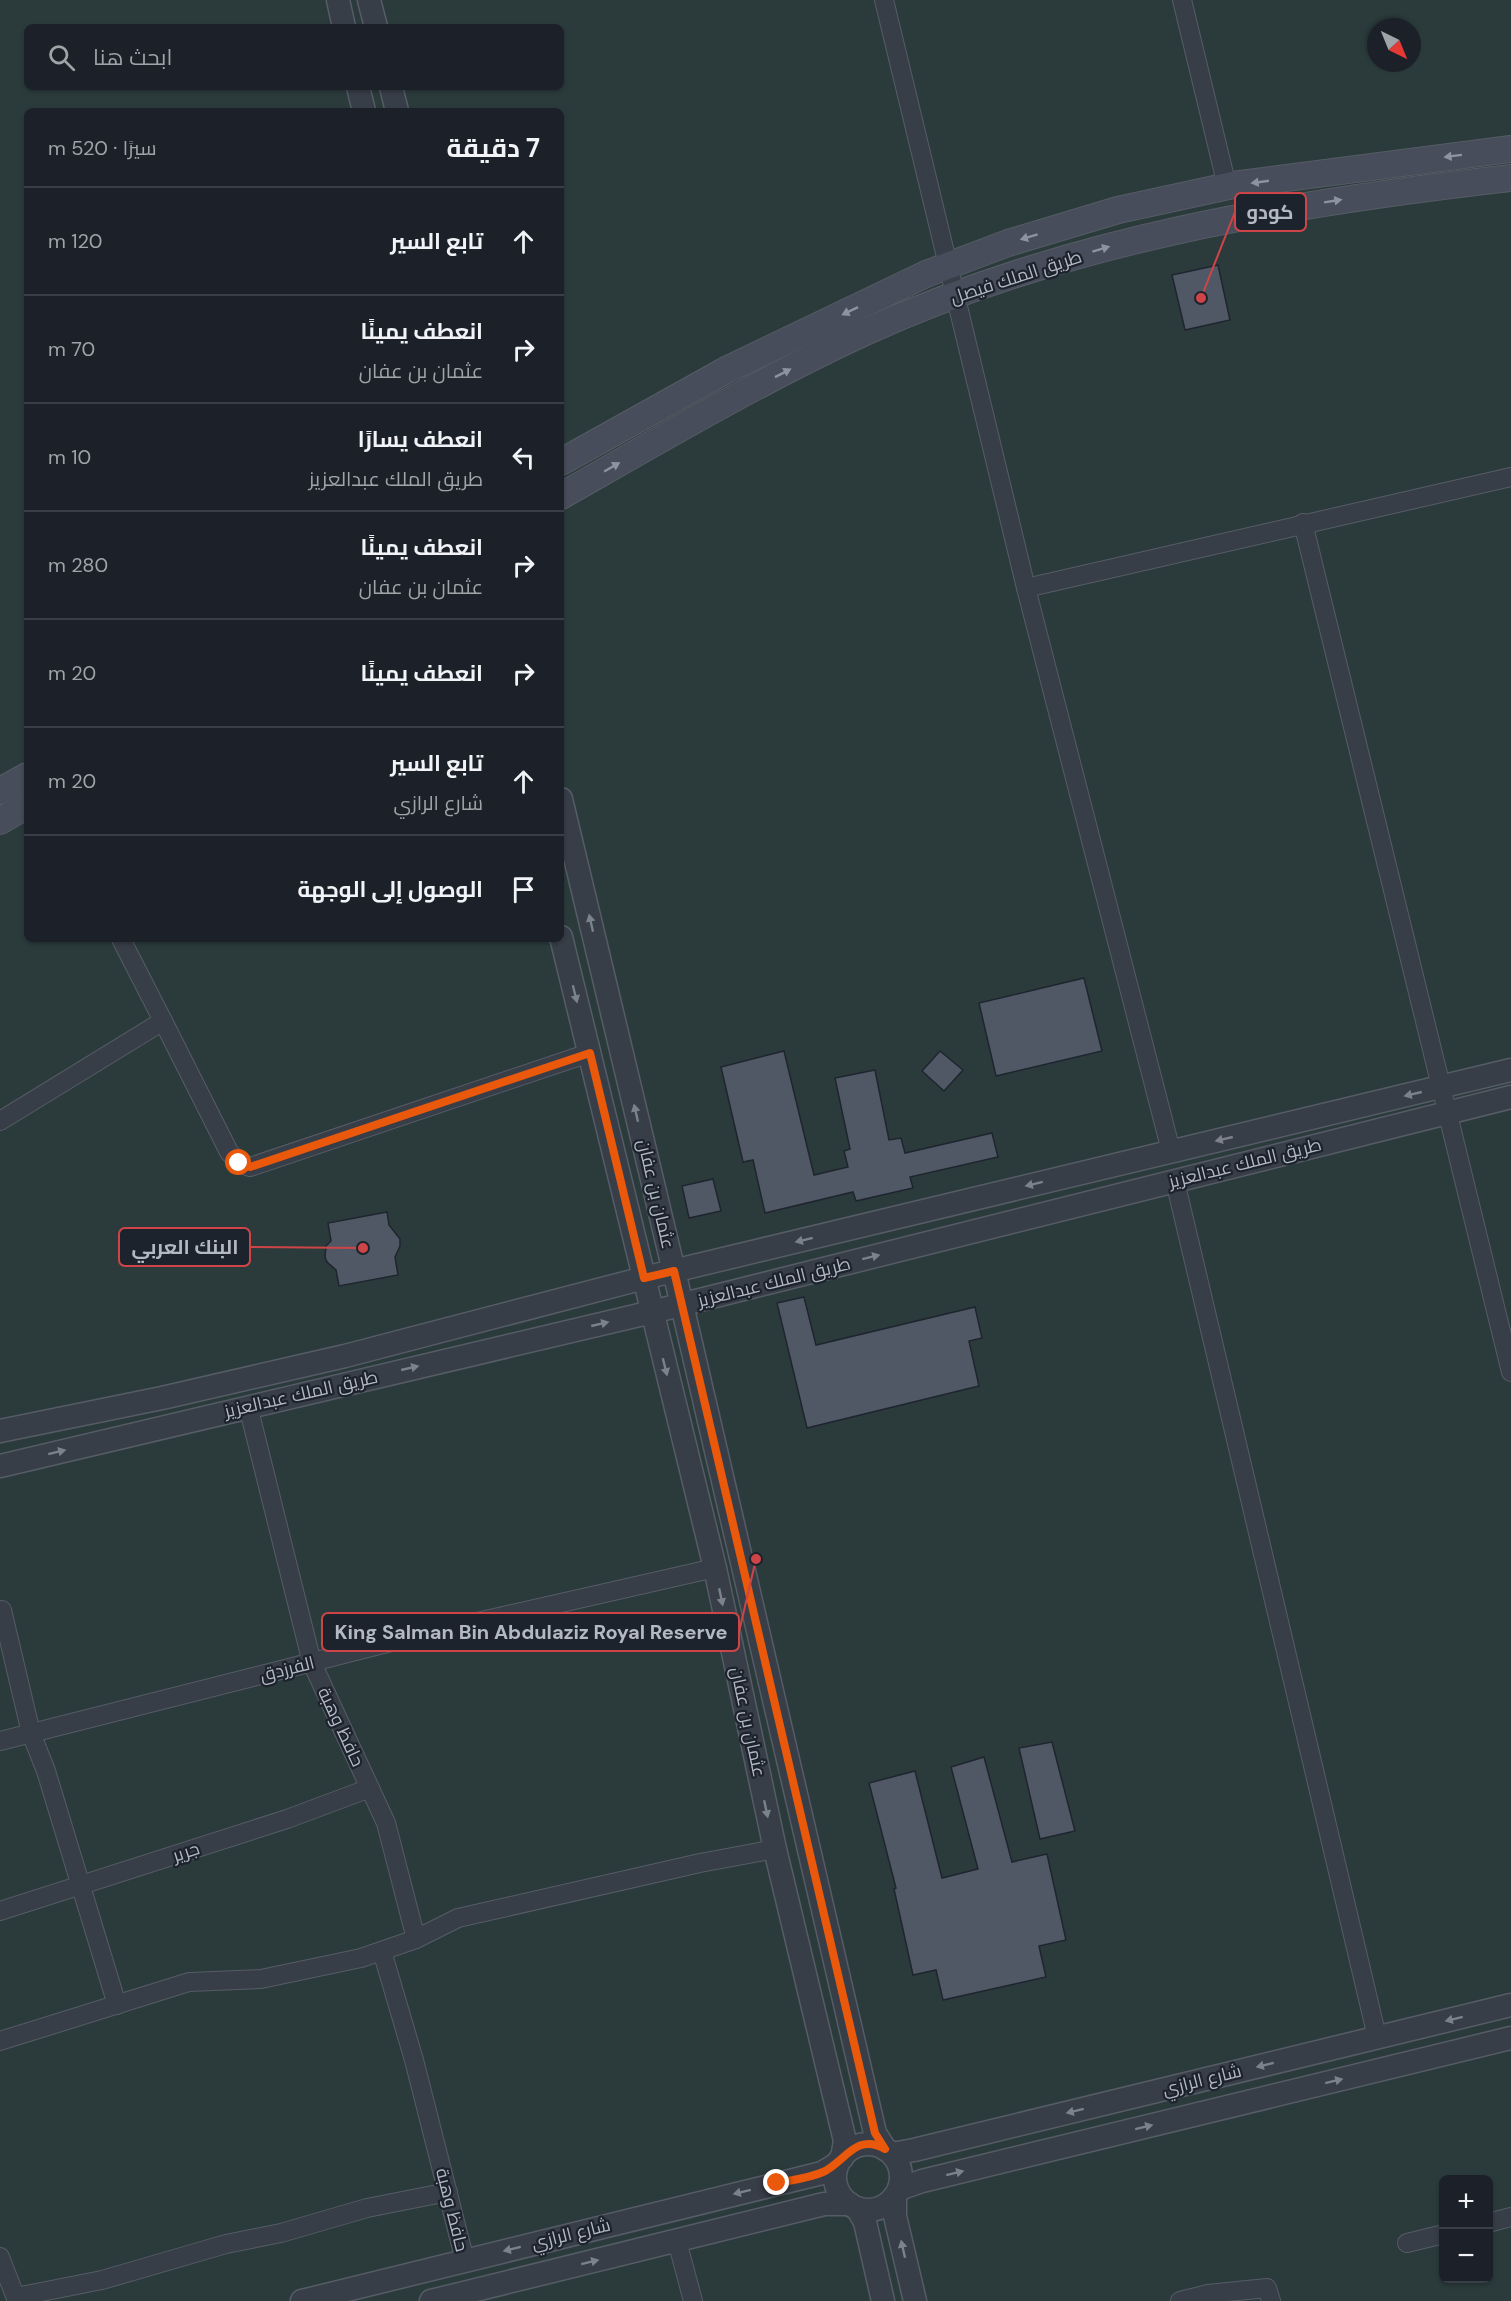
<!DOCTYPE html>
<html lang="ar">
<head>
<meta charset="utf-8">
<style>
  body { margin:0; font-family:"DM Sans",Cairo,sans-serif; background:#292e35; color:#f1f3f6; direction:rtl }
  .controls { position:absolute; right:18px; bottom:18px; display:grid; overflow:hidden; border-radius:9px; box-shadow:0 2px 4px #0004 }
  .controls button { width:54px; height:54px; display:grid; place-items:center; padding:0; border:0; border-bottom:2px solid #3a3e46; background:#1c2129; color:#f1f3f6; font:30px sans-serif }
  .compass { position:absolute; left:1367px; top:18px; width:54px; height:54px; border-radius:50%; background:#1c2129; box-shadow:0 2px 4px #0004; rotate:137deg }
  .stop { position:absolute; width:18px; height:18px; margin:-14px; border:4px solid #ea580c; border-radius:50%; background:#fff }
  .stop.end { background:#ea580c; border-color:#fff; box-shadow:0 2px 6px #0008 }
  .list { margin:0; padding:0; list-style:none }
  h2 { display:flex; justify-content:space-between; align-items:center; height:78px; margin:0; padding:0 24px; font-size:26px }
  h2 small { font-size:20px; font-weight:400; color:#a0a3a8 }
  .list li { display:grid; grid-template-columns:39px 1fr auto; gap:18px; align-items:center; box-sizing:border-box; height:108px; padding:0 24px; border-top:2px solid #3a3e46 }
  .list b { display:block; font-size:22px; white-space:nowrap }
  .list p { margin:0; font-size:20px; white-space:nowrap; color:#a0a3a8 }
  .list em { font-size:20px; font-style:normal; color:#a0a3a8 }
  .icon { flex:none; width:33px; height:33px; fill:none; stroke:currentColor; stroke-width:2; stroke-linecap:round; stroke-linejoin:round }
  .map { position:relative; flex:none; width:1511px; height:2301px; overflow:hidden; direction:ltr }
  .search { position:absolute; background:#1c2129; box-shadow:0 2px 4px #0004; left:24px; top:24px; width:540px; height:66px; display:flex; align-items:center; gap:15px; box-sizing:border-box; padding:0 21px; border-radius:9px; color:#a0a3a8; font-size:22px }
  .panel { position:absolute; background:#1c2129; box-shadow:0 2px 4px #0004; left:24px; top:108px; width:540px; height:834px; border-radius:9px; direction:rtl }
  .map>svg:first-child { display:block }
  .green { fill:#2b3b3c; fill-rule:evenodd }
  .building { fill:#505765; stroke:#1f252f; stroke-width:1.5 }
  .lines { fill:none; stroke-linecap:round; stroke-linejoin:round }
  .minor-casing { stroke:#565c66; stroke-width:20 }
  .tertiary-casing { stroke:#565c66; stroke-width:25 }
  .secondary-casing { stroke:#565c66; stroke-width:28 }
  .minor { stroke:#383e48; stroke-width:18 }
  .tertiary { stroke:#383e48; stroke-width:22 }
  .secondary { stroke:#474d5a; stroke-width:26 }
  .oneway { fill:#8d939f }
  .oneway2 { fill:#7c828c }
  .route { stroke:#ea580c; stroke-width:8 }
  .labels { text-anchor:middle; stroke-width:4.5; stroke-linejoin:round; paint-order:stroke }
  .street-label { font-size:18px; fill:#b3b9c4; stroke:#1d232d }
  .leader { fill:none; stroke:#cf4547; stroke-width:2 }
  .callout-dot { fill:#cf4547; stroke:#1d232d; stroke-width:2 }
  .callout { fill:#1d232d; stroke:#cf4547; stroke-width:2 }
  .callout-label { font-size:20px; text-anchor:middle; font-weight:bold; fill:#b3b9c4 }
</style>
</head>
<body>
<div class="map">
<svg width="1511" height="2301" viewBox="0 0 1511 2301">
  <rect width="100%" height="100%" fill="#252c37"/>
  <!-- green -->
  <path class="green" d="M0,0H1511V2301H0ZM27,27H561V87H27ZM1376,27H1412V63H1376ZM27,111H561V939H27ZM1444,2180H1488V2278H1444Z"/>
  <!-- building -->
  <g class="building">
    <path d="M1218,265L1230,320L1185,330L1172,275Z"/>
    <path d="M1084,978L1102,1051L996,1076L979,1003Z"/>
    <path d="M784,1051L814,1175L848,1167L844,1151L850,1149L835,1078L875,1070L889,1140L901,1138L905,1153L992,1133L998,1157L910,1177L913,1188L856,1201L853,1192L765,1213L753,1160L743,1162L721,1067Z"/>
    <path d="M940,1051L963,1070L944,1091L922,1071Z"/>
    <path d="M713,1179L721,1211L689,1218L682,1186Z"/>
    <path d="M387,1212L389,1225L400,1239V1246L395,1257L398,1275L339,1286L336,1270L327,1262L325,1257L326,1246L331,1241L328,1223Z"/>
    <path d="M804,1297L816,1345L975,1307L982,1338L969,1341L979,1386L807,1428L777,1303Z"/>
    <path d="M1052,1742L1075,1831L1040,1839L1019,1748Z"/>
    <path d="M984,1757L1012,1862L1047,1854L1066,1940L1039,1946L1046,1977L943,2000L936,1970L913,1975L894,1889L896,1888L869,1783L915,1771L942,1878L978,1869L951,1767Z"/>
  </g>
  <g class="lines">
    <!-- minor casing -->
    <g class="minor-casing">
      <g id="minor">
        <path d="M884,0L1026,588L1171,1151"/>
        <path d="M1182,0L1227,186"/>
        <path d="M1303,523L1511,1372"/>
        <path d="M1026,588L1511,477"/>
        <path d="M163,1021L229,1152L239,1163L250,1167L589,1053"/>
        <path d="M0,1121L163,1021L121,939"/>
        <path d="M1175,1181L1377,2037"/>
        <path d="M248,1406L312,1663L386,1823L416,1939"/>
        <path d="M2,1610L31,1733L46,1771L117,2005"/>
        <path d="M0,1741L407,1638L715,1568"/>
        <path d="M0,1911L287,1819L370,1788"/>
        <path d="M382,1951L414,2060L465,2261"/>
        <path d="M0,2041L189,1982L261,1979L361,1958L416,1939L458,1918L700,1863L775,1849"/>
        <path d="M1488,2223L1511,2217"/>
        <path d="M677,2241L693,2301"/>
        <path d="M1407,2243L1444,2234"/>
        <path d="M0,2257L17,2301"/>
        <path d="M16,2297L102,2280L226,2244L281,2233L367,2208L448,2192"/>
        <path d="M1180,2301L1208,2294L1267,2288L1271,2301"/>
      </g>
    </g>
    <!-- tertiary casing -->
    <g class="tertiary-casing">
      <g id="tertiary">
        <path d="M338,0L344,27"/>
        <path d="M369,0L376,27"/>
        <path d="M358,87L364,111"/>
        <path d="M391,87L397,111"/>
        <path d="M561,799L682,1305L875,2133L885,2149"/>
        <path d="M561,937L715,1568L775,1849L845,2141L842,2158"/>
        <path d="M0,1431L162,1398L345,1356L644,1278L1511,1070"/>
        <path d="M0,1466L652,1312L1511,1097"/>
        <circle cx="868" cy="2177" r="33"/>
        <path d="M892,2154L914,2150L1511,2005"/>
        <path d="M899,2189L922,2181L1511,2038"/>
        <path d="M895,2196V2216L915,2301"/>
        <path d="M857,2208L865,2222L883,2301"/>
        <path d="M302,2301L822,2173L838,2163"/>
        <path d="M431,2301L824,2204H850"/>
      </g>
    </g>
    <!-- secondary casing -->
    <g class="secondary-casing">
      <g id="secondary">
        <path d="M561,462L728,369L926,274L1008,243L1118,210L1233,185L1511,149"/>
        <path d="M561,496C661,439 761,380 865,332C1069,239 1291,203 1511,178"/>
        <path d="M0,791L27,776"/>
        <path d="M0,821L27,805"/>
      </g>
    </g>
    <!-- minor -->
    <use href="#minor" class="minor"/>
    <!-- tertiary -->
    <use href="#tertiary" class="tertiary"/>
    <!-- secondary -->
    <use href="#secondary" class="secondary"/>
  </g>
  <!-- one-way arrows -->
  <defs><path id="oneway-solid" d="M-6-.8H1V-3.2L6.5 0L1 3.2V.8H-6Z" transform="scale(1.5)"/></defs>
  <g class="oneway">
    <use href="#oneway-solid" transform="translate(1453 156) rotate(173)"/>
    <use href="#oneway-solid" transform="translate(1260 182) rotate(172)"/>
    <use href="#oneway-solid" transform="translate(1333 201) rotate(-9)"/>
    <use href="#oneway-solid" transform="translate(1029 237) rotate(163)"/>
    <use href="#oneway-solid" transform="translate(1101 249) rotate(-17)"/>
    <use href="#oneway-solid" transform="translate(850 311) rotate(154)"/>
    <use href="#oneway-solid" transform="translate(783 373) rotate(-27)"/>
    <use href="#oneway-solid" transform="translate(612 467) rotate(-30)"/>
  </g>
  <g class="oneway2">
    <use href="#oneway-solid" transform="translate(591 923) rotate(-103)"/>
    <use href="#oneway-solid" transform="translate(575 994) rotate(76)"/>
    <use href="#oneway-solid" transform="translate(1413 1094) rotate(167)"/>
    <use href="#oneway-solid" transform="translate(636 1113) rotate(-103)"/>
    <use href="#oneway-solid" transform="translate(1224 1139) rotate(167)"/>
    <use href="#oneway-solid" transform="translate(1034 1184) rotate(166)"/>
    <use href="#oneway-solid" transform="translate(804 1240) rotate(166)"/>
    <use href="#oneway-solid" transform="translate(871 1257) rotate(-14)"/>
    <use href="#oneway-solid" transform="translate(600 1324) rotate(-13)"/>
    <use href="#oneway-solid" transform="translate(665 1367) rotate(76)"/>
    <use href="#oneway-solid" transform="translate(410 1368) rotate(-13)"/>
    <use href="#oneway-solid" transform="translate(57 1452) rotate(-14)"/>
    <use href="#oneway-solid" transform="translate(721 1597) rotate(78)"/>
    <use href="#oneway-solid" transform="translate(766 1809) rotate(78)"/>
    <use href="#oneway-solid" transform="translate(1454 2019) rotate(166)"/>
    <use href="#oneway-solid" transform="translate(1265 2065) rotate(166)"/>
    <use href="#oneway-solid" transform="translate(1334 2081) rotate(-14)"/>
    <use href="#oneway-solid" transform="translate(1075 2111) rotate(166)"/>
    <use href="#oneway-solid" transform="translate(1144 2127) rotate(-14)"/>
    <use href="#oneway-solid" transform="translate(955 2173) rotate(-14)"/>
    <use href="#oneway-solid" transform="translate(742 2192) rotate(166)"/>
    <use href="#oneway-solid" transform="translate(512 2249) rotate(166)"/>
    <use href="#oneway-solid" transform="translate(903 2249) rotate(-103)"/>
    <use href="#oneway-solid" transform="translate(590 2262) rotate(-14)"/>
  </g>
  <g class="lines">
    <!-- route -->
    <path class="route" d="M239,1163L250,1167L590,1053L644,1278L674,1271L875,2133L885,2149C856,2132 845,2162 823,2172C810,2178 792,2180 777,2183"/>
  </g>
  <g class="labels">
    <!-- street labels -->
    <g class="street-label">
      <text transform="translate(1016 277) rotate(-18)" y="6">طريق الملك فيصل</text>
      <text transform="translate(1245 1163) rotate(-14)" y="6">طريق الملك عبدالعزيز</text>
      <text transform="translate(656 1194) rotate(77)" y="6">عثمان بن عفان</text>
      <text transform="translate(774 1282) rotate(-14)" y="6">طريق الملك عبدالعزيز</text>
      <text transform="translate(301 1394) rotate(-13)" y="6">طريق الملك عبدالعزيز</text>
      <text transform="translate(287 1669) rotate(-14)" y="6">الفرزدق</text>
      <text transform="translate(748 1722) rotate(78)" y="6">عثمان بن عفان</text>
      <text transform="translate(341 1727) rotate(65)" y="6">حافظ وهبة</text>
      <text transform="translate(186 1852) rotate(-18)" y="6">جرير</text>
      <text transform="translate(1202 2080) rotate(-14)" y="6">شارع الرازي</text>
      <text transform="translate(452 2210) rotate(76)" y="6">حافظ وهبة</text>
      <text transform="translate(571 2234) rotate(-14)" y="6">شارع الرازي</text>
    </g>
  </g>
  <!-- callouts -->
  <path class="leader" d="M1201 298L1235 212M363 1248L250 1247M756 1559L739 1632"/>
  <g class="callout-dot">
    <circle cx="1201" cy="298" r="6"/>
    <circle cx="363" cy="1248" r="6"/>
    <circle cx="756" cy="1559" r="6"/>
  </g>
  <g class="callout">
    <rect x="1235" y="193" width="71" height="38" rx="6"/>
    <rect x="119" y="1228" width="131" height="38" rx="6"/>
    <rect x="322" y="1613" width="417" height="38" rx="6"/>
  </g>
  <g class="callout-label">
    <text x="1270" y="219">كودو</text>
    <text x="185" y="1254">البنك العربي</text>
    <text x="531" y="1639">King Salman Bin Abdulaziz Royal Reserve</text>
  </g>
</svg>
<div class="controls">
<button>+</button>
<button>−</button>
</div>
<svg class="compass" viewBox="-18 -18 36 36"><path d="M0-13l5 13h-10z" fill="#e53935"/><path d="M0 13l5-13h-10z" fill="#a0a3a8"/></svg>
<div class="stop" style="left:239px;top:1163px"></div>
<div class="stop end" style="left:777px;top:2183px"></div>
<div class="search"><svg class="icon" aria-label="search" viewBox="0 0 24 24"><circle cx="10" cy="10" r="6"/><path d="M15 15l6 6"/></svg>ابحث هنا</div>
<section class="panel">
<h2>7 دقيقة<small>سيرًا · 520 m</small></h2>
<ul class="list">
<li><svg class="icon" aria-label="ahead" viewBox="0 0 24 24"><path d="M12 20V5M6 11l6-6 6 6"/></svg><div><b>تابع السير</b></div><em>120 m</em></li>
<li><svg class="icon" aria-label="right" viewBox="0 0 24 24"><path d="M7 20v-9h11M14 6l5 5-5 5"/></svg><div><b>انعطف يمينًا</b><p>عثمان بن عفان</p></div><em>70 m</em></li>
<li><svg class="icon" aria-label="left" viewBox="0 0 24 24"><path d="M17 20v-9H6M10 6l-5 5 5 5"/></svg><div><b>انعطف يسارًا</b><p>طريق الملك عبدالعزيز</p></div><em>10 m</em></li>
<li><svg class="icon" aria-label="right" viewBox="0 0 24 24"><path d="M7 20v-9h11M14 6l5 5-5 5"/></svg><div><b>انعطف يمينًا</b><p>عثمان بن عفان</p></div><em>280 m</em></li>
<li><svg class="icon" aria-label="right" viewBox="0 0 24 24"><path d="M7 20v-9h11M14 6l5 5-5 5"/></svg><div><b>انعطف يمينًا</b></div><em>20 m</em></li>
<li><svg class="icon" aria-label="ahead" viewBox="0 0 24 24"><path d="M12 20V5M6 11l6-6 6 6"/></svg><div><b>تابع السير</b><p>شارع الرازي</p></div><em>20 m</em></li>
<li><svg class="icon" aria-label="arrive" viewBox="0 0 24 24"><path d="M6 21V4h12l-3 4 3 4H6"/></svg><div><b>الوصول إلى الوجهة</b></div></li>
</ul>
</section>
</div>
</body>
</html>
